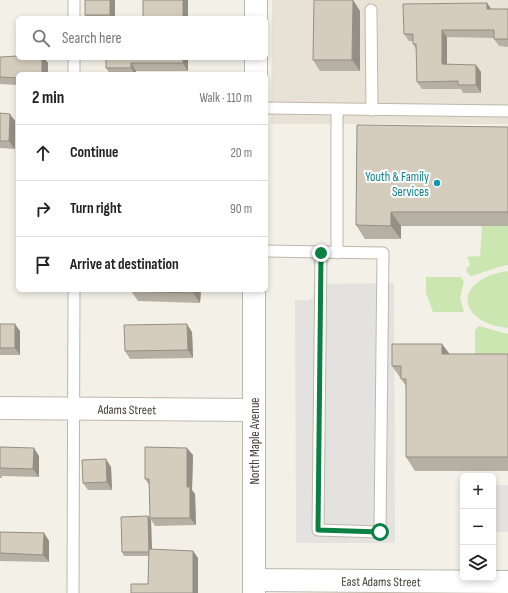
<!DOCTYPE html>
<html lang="en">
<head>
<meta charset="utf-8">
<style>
  body { margin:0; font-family:"Sofia Sans Condensed",sans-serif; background:#f6f6f6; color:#222 }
  .controls { position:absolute; right:12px; bottom:12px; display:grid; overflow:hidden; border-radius:6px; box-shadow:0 2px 6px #0003 }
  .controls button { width:36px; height:36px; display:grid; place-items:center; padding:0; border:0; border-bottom:1px solid #e0e0e0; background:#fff; color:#222; font:20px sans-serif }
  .stop { position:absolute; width:12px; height:12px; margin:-9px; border:3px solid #0b8043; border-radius:50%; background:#fff }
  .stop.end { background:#0b8043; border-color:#fff; box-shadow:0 1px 4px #0008 }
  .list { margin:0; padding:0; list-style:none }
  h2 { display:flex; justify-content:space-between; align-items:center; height:52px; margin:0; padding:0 16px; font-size:17px }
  h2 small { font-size:13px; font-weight:400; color:#767676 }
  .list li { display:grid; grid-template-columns:26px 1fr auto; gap:12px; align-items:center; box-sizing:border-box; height:56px; padding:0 16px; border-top:1px solid #e0e0e0 }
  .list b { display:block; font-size:15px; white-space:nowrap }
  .list em { font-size:13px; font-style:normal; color:#767676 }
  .icon { flex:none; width:22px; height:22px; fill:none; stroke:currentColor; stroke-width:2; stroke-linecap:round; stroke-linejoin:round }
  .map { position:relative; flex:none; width:508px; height:593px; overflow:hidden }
  .search { position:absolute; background:#fff; box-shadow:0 2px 6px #0003; left:16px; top:16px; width:252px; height:44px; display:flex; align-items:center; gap:10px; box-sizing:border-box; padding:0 14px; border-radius:6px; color:#767676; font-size:15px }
  .panel { position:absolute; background:#fff; box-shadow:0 2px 6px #0003; left:16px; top:72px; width:252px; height:220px; border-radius:6px }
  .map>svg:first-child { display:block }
  .residential { fill:#e7e2d5 }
  .green { fill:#cce6b1 }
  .parking { fill:#e4e2df }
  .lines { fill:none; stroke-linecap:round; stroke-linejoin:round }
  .service-casing { stroke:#beb8aa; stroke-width:13 }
  .minor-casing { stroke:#beb8aa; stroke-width:24 }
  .tertiary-casing { stroke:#beb8aa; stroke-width:24 }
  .service { stroke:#fff; stroke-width:11 }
  .minor { stroke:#fff; stroke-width:22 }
  .tertiary { stroke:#fff; stroke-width:22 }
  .wall { fill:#b6afa3 }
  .shaded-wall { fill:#948f84 }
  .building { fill:#d4ccbd; stroke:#948f84 }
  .route { stroke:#0b8043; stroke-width:5 }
  .culture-dot { fill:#0f9aa8; stroke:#fff; stroke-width:1.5 }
  .labels { text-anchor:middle; stroke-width:4; stroke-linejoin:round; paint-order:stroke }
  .culture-label { font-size:13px; fill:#0d838f; stroke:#fff; text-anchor:end }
  .street-label { font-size:13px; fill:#464036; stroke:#fff }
</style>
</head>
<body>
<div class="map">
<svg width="508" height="593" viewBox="0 0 508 593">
  <rect width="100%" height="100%" fill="#f3f0e7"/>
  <!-- residential -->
  <path class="residential" d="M272,0H508V124H271Z"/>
  <!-- green -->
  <g class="green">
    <path d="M482,226H508V265C499,266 474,276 470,276L466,270L470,264L467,257L480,256Z"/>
    <path d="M508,271V328C455,322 453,279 508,271Z"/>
    <path d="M426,277H461L464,282L460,298L464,312H433L426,293Z"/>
    <path d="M479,326L508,334V368H475V330Z"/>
  </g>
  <!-- parking -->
  <g class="parking">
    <path d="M394,283L395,543H296L295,300H309L313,297L314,284Z"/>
    <rect x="493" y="485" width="15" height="47"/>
  </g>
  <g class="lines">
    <!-- service casing -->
    <g class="service-casing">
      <g id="service">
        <path d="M74,0V18"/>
        <path d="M371,10L372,110"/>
        <path d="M74,58V74"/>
        <path d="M266,108L508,111"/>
        <path d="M266,251L383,253L380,532L318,530L321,253"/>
        <path d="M337,253V110"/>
        <path d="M73,593L74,290"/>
      </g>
    </g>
    <!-- minor casing -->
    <g class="minor-casing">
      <g id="minor">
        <path id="s1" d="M0,408L254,410"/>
        <path id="s2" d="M254,580L508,582"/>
      </g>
    </g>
    <!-- tertiary casing -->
    <g class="tertiary-casing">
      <g id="tertiary">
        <path d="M256,18V0"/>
        <path d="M256,74V58"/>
        <path d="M254,593V290"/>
      </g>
    </g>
    <!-- service -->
    <use href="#service" class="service"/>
    <!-- minor -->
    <use href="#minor" class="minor"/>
    <!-- tertiary -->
    <use href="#tertiary" class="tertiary"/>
  </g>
  <!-- wall -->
  <g class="wall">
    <path d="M85,0L115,18H87L85,15Z"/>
    <path d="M487,3L491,9H508V47L499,46L494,39V38L447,37V64L476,65L481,72V93H463L461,89H422L417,82L416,49L413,44V41H409L404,34Z"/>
    <path d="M360,11V71H320L313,60Z"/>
    <path d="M0,57L18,58H44L48,63V74H18V85L0,84Z"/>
    <path d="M106,58H188V71H136V74H110L106,68Z"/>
    <path d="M0,113L15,121V149L0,148Z"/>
    <path d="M508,127V226H401V239H365L356,225Z"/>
    <path d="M131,290H201L200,303L138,301L131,291Z"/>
    <path d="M0,324L20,331V355H0Z"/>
    <path d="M192,332L193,358L130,359L125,351Z"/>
    <path d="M442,344L449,354H508V471H415L406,457V386L392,366Z"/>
    <path d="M0,447L39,456V477L2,476V478H0Z"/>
    <path d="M193,455L192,490L195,494L196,525L155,526L150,518V486L145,479Z"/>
    <path d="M111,467L112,490H88L83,483Z"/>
    <path d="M148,516L151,520L152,550L193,551L198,558V593H131L148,584L149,556H124L122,552Z"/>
    <path d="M0,532L44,533L49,541V562L0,561Z"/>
  </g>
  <!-- shaded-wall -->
  <g class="shaded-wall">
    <path d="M110,0H115V18H112L110,15Z"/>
    <rect x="183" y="0" width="5" height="18"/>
    <path d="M353,0L360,11V71L352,60Z"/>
    <path d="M487,3L492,10L487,9Z"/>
    <path d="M442,30L447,37V72L442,64Z"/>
    <path d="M42,58H44L48,63V74H42Z"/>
    <path d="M183,58H188V71L183,63Z"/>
    <path d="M131,63L136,71V74H135L131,68Z"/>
    <path d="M476,65L481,72V93L476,85Z"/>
    <path d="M10,114L15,121V149L9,141Z"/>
    <path d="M391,212L401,226V239L391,226Z"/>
    <path d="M194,290H201L200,303L193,293Z"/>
    <path d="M15,324L20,331V355L15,348Z"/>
    <path d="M187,324L192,332L193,358L188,350Z"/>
    <path d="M442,344L452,357L442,354Z"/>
    <path d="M34,448L39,456V477L33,469Z"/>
    <path d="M187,448L193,455L192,490L195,494L196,525L190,518L187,487Z"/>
    <path d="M106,459L111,467L112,490L107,482Z"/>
    <path d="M148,516L151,520L152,556L149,552Z"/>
    <path d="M44,533L49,541V562L43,555Z"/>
    <path d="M193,551L198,558V593H193Z"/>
  </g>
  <!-- building -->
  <g class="building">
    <rect x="85" y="0" width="25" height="15"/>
    <rect x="143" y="0" width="40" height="18"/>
    <path d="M314,0H353L352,60H313Z"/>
    <path d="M487,3V9H508V39H494V30H442V64L476,65V85H458V81L417,82L416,44H413V34H404L403,4Z"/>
    <path d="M18,56V58H42V74H18V78L0,77V57Z"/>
    <path d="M106,58H183V63H131V68H106Z"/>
    <path d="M0,113L10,114L9,141H0Z"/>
    <path d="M357,125L508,127V212H391V226L356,225Z"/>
    <path d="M131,290H194L193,293L131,291Z"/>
    <rect x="0" y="324" width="15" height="24"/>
    <path d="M187,324L188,350L125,351L124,325Z"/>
    <path d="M392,344H442V354H508V457H406V379H401V366H392Z"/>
    <path d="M0,447L34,448L33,469L0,468Z"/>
    <path d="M145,447L187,448V487H190V518H150L149,479H145Z"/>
    <path d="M106,459L107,482L83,483L82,460Z"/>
    <path d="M148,516L149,552H122L121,517Z"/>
    <path d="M0,532L44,533L43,555L0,553Z"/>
    <path d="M149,549L193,551V593H131V584H148Z"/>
  </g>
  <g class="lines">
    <!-- route -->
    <path class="route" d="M321,253L318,530L380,532"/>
  </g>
  <!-- markers -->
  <circle class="culture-dot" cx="437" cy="183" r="4"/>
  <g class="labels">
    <!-- culture labels -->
    <g class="culture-label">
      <text x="429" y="181">Youth &amp; Family<tspan x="429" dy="15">Services</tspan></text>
    </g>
    <!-- street labels -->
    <g class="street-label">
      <text dy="5" stroke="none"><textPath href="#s1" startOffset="127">Adams Street</textPath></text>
      <text transform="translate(254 441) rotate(-90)" y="5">North Maple Avenue</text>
      <text dy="5" stroke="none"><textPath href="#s2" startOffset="127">East Adams Street</textPath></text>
    </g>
  </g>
</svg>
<div class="controls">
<button>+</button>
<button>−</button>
<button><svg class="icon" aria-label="layers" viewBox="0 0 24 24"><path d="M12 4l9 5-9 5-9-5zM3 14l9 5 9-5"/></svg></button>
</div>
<div class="stop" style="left:380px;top:532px"></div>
<div class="stop end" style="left:321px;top:253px"></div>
<div class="search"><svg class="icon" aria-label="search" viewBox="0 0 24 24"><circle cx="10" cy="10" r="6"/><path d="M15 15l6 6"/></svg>Search here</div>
<section class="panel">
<h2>2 min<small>Walk · 110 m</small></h2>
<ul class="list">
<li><svg class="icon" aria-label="ahead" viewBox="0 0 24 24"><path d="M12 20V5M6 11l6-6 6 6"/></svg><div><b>Continue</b></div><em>20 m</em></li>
<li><svg class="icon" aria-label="right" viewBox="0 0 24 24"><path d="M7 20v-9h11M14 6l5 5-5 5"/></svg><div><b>Turn right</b></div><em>90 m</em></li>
<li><svg class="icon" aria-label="arrive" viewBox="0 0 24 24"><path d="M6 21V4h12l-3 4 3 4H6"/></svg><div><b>Arrive at destination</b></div></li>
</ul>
</section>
</div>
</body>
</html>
